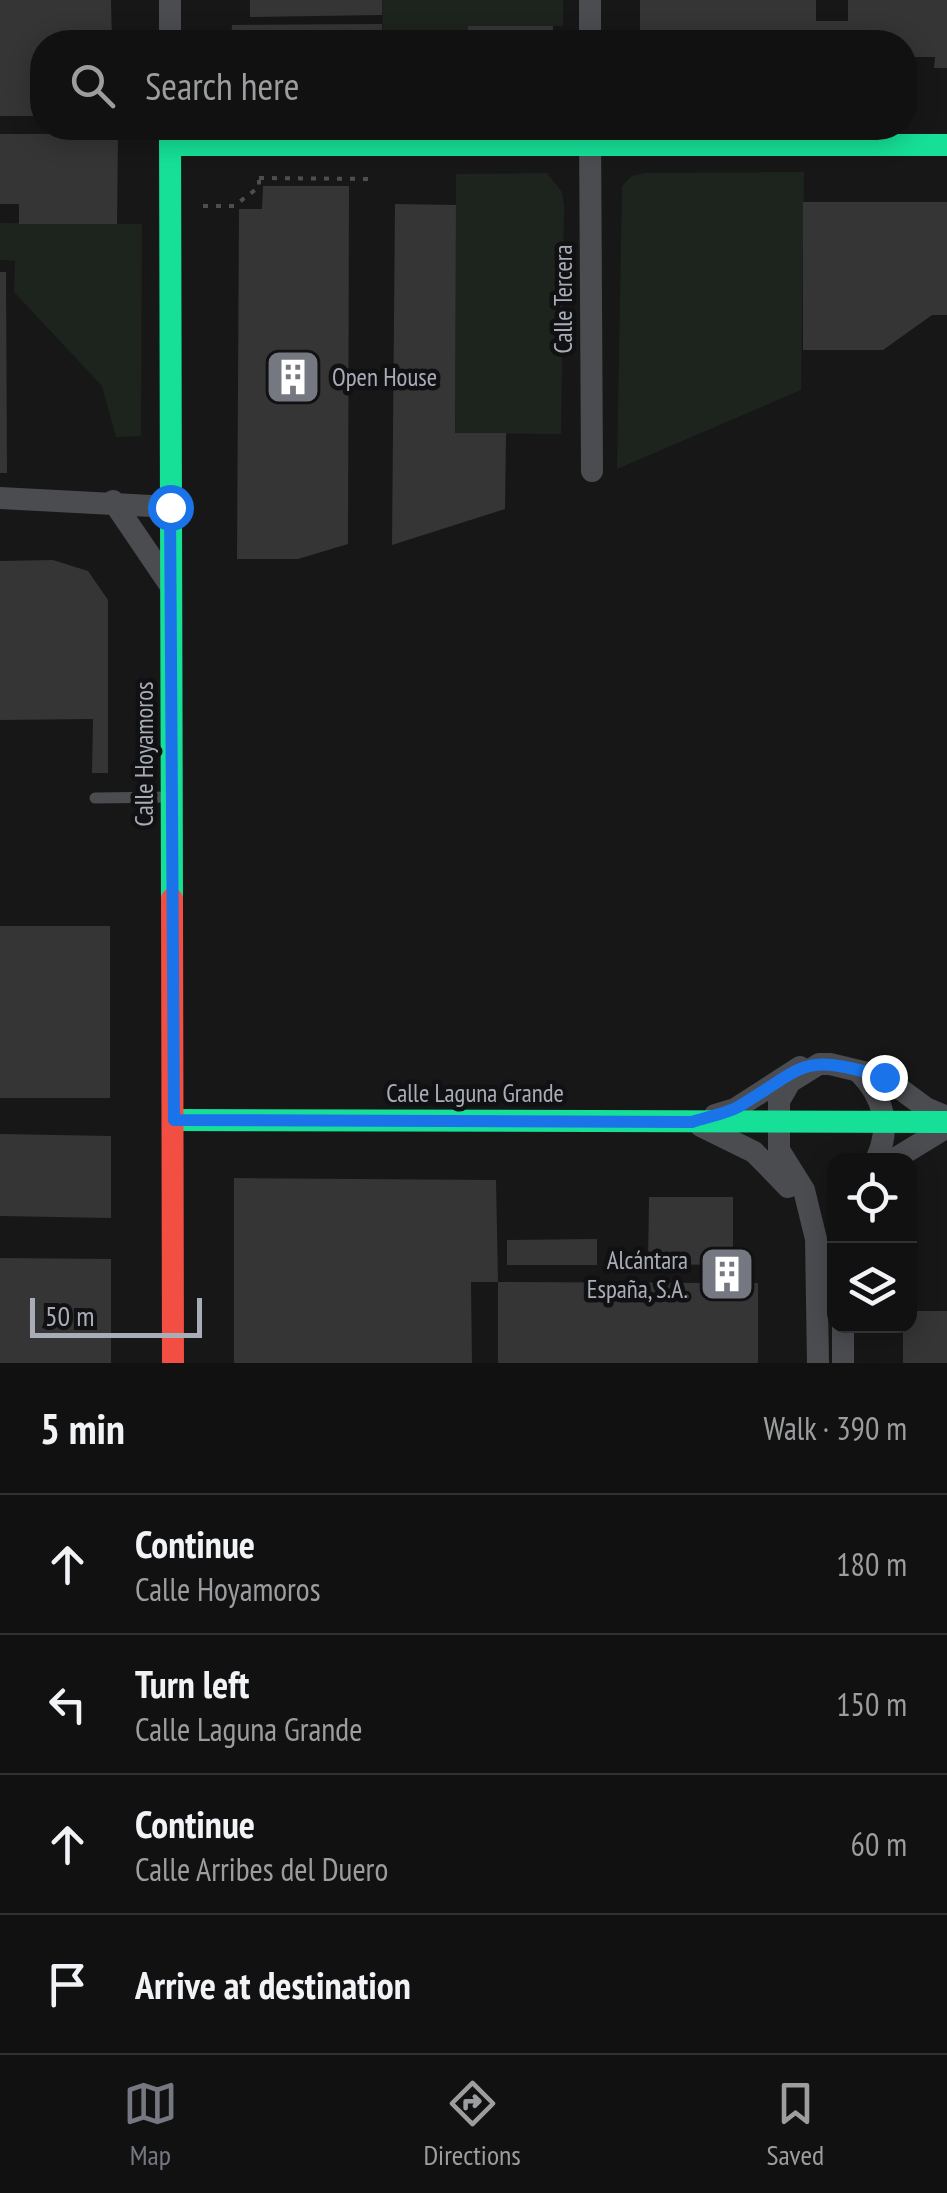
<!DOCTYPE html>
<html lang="en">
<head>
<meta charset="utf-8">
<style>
  body { margin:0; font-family:"PT Sans Narrow",sans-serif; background:#1e1f1f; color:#f1f3f6 }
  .controls { position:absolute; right:30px; bottom:30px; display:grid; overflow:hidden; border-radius:20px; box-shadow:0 5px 25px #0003 }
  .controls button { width:90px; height:90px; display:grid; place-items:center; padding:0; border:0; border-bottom:2px solid #303131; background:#111; color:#f1f3f6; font:50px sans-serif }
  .scale { position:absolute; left:30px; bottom:25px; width:172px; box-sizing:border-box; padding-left:10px; border:5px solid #a8adb8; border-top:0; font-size:28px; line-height:35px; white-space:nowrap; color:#a8adb8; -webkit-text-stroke:8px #111113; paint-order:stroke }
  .stop { position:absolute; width:30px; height:30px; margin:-22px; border:8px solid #1a73e8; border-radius:50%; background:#fff }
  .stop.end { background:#1a73e8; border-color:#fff; box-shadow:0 2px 10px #0008 }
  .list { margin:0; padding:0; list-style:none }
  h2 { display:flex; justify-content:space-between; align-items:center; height:130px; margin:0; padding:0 40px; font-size:42px }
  h2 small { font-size:32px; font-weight:400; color:#9c9d9f }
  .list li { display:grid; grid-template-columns:65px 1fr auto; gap:30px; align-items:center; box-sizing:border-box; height:140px; padding:0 40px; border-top:2px solid #303131 }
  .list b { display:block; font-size:38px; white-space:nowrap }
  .list p { margin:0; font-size:32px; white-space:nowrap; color:#9c9d9f }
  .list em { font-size:32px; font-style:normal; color:#9c9d9f }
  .icon { flex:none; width:55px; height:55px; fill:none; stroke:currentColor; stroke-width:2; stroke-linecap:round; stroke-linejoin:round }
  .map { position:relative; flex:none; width:947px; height:1363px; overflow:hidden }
  .search { position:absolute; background:#111; box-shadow:0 5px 25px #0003; left:30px; right:30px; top:30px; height:110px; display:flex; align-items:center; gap:25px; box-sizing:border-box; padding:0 35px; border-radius:40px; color:#9c9d9f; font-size:38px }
  .sheet { height:690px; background:#111 }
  nav { display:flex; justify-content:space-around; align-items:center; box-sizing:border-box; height:140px; border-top:2px solid #303131; background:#111; font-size:28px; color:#9c9d9f }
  nav a { display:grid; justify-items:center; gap:5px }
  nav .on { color:#757880 }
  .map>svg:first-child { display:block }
  .green { fill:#1d241e }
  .building { fill:#353536 }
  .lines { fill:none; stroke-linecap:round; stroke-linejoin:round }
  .path { stroke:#4d4e52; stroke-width:4; stroke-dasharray:5 8; stroke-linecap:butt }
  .lane { stroke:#4b4c50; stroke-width:11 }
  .street { stroke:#4b4c50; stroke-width:22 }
  .fast { stroke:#16e098; stroke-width:22 }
  .jam { stroke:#f24e42; stroke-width:22 }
  .route { stroke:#1a73e8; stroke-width:12 }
  .labels { text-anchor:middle; stroke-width:9; stroke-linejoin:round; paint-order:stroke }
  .street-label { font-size:25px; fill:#a8adb8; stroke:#111113 }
  .poi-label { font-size:25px; fill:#a8adb8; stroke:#111113; text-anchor:start }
</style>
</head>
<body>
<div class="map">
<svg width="947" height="1363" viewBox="0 0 947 1363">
  <rect width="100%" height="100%" fill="#171717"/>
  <!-- green -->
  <g class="green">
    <path d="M382,0H563V26H469L468,42H383Z"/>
    <path d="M804,172L801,390L617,469L622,186L632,176L645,173Z"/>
    <path d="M547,173L562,192L564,205L561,434L455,433L456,174Z"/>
    <path d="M0,223L142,224L141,436L116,437L102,386L14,292L15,261L0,260Z"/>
  </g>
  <!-- building -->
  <g class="building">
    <path d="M0,0H111L112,42H42V116H0Z"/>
    <path d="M250,0H382V15L250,17Z"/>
    <path d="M640,0H816V21H848V0H947V68H934L935,57H904V42H640Z"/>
    <path d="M382,24V42H231L232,25Z"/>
    <rect x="468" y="26" width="85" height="16"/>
    <path d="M0,134H118L117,224H19V204H0Z"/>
    <path d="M263,186H349L348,544L298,559H237L239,209H262Z"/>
    <path d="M803,202H947V315H932L883,350H803Z"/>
    <path d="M395,204L456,205L455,433H506L505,509L392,545Z"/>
    <path d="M0,272H6L7,473H0Z"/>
    <path d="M53,560L88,571L108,600V773H92L93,719L0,720V561Z"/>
    <rect x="0" y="926" width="110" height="172"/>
    <path d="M0,1134L111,1136V1218L0,1216Z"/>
    <path d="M234,1178L496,1180L498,1282H471L472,1363H234Z"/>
    <path d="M649,1197H733V1283H758V1363H498V1282L720,1283V1265L648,1264Z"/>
    <path d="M597,1239V1265H507V1240Z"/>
    <path d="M0,1258L111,1259V1363H0Z"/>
    <path d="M910,1311H947V1363H903V1326H910Z"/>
  </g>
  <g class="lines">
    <!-- path -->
    <g class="path">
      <path d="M259,178L371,179"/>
      <path d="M203,206H234L259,187V180"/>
    </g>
    <!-- lane -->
    <path class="lane" d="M95,798L171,797"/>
    <!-- street -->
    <g class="street">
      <path d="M590,0V42"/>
      <path d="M170,42V0"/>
      <path d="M590,128L592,471"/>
      <path d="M0,498L170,507"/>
      <path d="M113,501L170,585"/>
      <path d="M858,1071C883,1096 892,1127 876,1160"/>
      <path d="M715,1115L735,1109L800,1067"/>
      <path d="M701,1126L754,1152L788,1187"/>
      <path d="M893,1160L947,1127"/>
      <path d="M843,1326V1363"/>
      <path d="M818,1363L816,1239L804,1190L779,1150V1101L790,1082L819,1064H830L884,1077L926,1108L947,1117"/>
    </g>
    <!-- fast -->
    <g class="fast">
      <path d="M170,128L172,899"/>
      <path d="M170,145H947"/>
      <path d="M174,1120L947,1122"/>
    </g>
    <!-- jam -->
    <path class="jam" d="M172,899L173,1363"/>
  </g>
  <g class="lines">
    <!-- route -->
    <path class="route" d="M170,507L174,1120L692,1122C707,1117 725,1114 738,1107C807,1066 799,1052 884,1077"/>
  </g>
  <!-- icons -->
  <defs>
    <g id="building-square" transform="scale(2.875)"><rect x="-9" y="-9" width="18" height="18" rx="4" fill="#757880" stroke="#111113"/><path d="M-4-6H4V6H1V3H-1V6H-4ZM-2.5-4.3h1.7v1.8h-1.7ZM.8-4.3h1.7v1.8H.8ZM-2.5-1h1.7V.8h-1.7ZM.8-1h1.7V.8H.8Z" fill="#fff"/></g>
  </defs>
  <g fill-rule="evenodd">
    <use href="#building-square" x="293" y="377"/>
    <use href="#building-square" x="727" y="1274"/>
  </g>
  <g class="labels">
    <!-- street labels -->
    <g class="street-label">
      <text transform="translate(563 299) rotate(-90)" y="9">Calle Tercera</text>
      <text transform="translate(144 754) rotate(-90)" y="9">Calle Hoyamoros</text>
      <text x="475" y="1102">Calle Laguna Grande</text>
    </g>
    <!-- poi labels -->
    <g class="poi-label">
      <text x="332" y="386">Open House</text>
      <text x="688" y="1269" text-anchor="end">Alcántara<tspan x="688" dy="29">España, S.A.</tspan></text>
    </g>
  </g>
</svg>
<div class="controls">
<button><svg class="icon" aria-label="locate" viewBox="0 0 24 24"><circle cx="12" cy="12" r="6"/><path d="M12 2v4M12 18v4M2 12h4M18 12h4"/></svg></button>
<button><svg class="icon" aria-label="layers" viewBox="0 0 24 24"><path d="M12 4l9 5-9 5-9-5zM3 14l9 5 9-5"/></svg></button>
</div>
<div class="scale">50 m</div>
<div class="stop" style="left:170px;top:507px"></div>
<div class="stop end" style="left:884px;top:1077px"></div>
<div class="search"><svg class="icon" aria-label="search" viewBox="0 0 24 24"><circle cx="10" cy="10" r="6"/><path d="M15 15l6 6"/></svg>Search here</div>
</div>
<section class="sheet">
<h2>5 min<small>Walk · 390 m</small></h2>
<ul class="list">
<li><svg class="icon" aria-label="ahead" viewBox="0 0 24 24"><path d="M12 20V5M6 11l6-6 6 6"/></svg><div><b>Continue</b><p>Calle Hoyamoros</p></div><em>180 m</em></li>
<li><svg class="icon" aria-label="left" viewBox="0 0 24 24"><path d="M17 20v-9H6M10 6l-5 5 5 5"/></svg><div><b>Turn left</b><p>Calle Laguna Grande</p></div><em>150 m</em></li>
<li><svg class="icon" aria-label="ahead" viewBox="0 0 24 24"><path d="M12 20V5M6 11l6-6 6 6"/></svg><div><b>Continue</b><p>Calle Arribes del Duero</p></div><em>60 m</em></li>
<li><svg class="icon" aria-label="arrive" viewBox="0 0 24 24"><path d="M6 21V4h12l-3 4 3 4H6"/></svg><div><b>Arrive at destination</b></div></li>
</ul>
</section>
<nav>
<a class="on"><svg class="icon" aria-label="map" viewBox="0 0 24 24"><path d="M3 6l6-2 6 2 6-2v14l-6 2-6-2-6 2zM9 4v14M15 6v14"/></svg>Map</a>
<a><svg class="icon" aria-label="directions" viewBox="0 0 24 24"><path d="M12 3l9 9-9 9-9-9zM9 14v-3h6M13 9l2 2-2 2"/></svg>Directions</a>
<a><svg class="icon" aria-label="saved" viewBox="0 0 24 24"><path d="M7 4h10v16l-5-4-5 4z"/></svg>Saved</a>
</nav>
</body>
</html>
